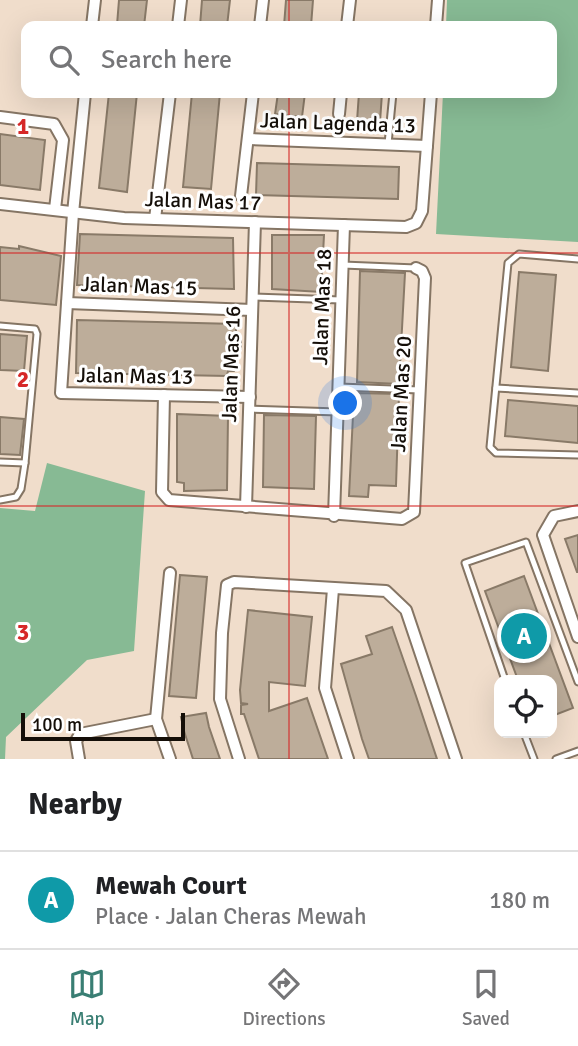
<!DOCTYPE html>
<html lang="en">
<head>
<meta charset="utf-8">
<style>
  body { margin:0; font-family:Signika,sans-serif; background:#f6f6f6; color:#202124 }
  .controls { position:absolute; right:21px; bottom:21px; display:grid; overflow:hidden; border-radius:14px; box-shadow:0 7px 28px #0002 }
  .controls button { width:63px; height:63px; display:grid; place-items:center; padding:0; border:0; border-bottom:2px solid #e0e0e0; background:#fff; color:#202124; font:35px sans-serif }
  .scale { position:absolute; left:21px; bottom:18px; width:164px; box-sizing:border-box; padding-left:7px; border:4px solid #140e08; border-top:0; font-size:19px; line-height:24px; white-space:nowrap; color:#140e08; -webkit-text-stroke:5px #fff; paint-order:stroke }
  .you { position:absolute; left:346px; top:404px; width:24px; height:24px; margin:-18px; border:5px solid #fff; border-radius:50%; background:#1a73e8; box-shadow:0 0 0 10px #1a73e833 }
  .badge { display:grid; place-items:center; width:46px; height:46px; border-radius:50%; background:#397e73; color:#fff; font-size:23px; font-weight:700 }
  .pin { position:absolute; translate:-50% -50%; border:4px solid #fff; box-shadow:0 2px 7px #0006 }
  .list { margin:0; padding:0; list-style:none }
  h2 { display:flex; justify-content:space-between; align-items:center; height:91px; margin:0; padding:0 28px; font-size:30px }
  h2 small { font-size:23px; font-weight:400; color:#757577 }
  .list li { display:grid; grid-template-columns:46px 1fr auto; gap:21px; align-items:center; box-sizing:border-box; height:98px; padding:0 28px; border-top:2px solid #e0e0e0 }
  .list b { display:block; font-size:26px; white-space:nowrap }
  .list p { margin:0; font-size:23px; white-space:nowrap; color:#757577 }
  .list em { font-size:23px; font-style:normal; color:#757577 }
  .icon { flex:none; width:38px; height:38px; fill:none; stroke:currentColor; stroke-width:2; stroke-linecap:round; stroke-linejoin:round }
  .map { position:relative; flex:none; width:578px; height:759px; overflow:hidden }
  .search { position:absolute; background:#fff; box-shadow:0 7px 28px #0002; left:21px; right:21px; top:21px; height:77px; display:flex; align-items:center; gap:18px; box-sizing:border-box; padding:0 24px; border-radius:14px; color:#757577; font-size:26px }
  .sheet { height:189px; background:#fff }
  nav { display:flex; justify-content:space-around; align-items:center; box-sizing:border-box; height:98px; border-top:2px solid #e0e0e0; background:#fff; font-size:19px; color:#757577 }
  nav a { display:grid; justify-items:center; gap:4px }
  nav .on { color:#397e73 }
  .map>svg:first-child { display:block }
  .forest { fill:#87ba94 }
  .building { fill:#bdad9a; stroke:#897a68; stroke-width:2 }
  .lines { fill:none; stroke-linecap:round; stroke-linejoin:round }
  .service-casing { stroke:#857564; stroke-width:9 }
  .minor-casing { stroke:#857564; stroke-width:14 }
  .service { stroke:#fff; stroke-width:5 }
  .minor { stroke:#fff; stroke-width:10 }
  .grid { fill:none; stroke:#d62828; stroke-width:2; stroke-opacity:0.55 }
  .labels { text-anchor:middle; stroke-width:6; stroke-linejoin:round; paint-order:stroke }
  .street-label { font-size:21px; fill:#140e08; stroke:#fff }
  .grid-label { font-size:23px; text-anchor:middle; font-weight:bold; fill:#d62828; stroke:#fff; stroke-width:6; stroke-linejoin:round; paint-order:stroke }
</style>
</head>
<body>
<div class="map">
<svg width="578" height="759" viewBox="0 0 578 759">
  <rect width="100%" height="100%" fill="#f0ddcb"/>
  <!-- forest -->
  <g class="forest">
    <path d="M447,0H578V242L436,234L443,93H552V26H446Z"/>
    <path d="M47,463L145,491L134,651L87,660L6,737L5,759H0V508L35,511Z"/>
  </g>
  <!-- building -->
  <g class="building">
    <path d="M119,0H147L144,26L117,25Z"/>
    <path d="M202,0H230L227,26H200Z"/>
    <path d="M286,0H313L311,26H284Z"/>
    <path d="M109,93H137L127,192L99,188Z"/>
    <path d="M192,93H220L211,189L183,187Z"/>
    <path d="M278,93H305L302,117L275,114Z"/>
    <path d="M359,93H382L380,122L357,121Z"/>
    <path d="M0,134L45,140L40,190L0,185Z"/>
    <path d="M257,163L399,167L398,199L256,195Z"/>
    <path d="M80,234L233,238L234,289L77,285Z"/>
    <path d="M272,235H324L321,292L272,289Z"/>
    <path d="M19,246L61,256L56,305L0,300V247L19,249Z"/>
    <path d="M360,271L405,273L399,384L357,382Z"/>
    <path d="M519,272L556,275L548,371L511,367Z"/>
    <path d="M77,320L236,324V337H241V349H235L234,371H228L227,376L76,373Z"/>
    <path d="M0,334L27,336L24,371L0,370Z"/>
    <path d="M356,393L399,394L396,486L369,485L368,497L349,496L354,395Z"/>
    <path d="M508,400L578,406V443L505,436Z"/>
    <path d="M177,414L228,416L227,490L184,491V483L177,482Z"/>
    <path d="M264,415L316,416L314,489L263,487Z"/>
    <path d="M0,417L24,419L20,455L0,454Z"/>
    <path d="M578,535V572H577L565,539Z"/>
    <path d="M180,575L207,577L196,698L169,696Z"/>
    <path d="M524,576L573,708L552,716V680H518L485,591Z"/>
    <path d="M248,610L312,617L305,686L269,682V711L307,698L328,759H259L244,714H241V705L248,704L241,703L240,690Z"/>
    <path d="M392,627L416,696L437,759H369L362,739L341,664L372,654L366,636Z"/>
    <path d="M206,713L209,727L220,759H193L184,731L181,717Z"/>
  </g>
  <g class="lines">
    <!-- service casing -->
    <g class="service-casing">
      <g id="service">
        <path d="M388,144L393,93"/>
        <path d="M578,259L519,254L508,263L490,447L496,453L578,455"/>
        <path d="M343,265L416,268"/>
        <path d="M253,297L341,300"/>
        <path d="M0,326L35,329L37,334L25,463L0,462"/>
        <path d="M339,387L420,390"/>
        <path d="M496,388L578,393"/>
        <path d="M250,409L338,412"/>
        <path d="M0,500L16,497L21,489L25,463"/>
        <path d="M505,680L465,563L526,542L578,682"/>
        <path d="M524,733L534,759"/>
        <path d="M556,759L578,751"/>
      </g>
    </g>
    <!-- minor casing -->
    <g class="minor-casing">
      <g id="minor">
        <path d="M92,26L95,0"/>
        <path d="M178,26L181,0"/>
        <path d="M260,26L263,0"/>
        <path d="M347,26L350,0"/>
        <path d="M436,26L438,0"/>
        <path d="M85,93L73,213L61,393L250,397"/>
        <path d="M339,114L341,93"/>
        <path d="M0,117L54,124L63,140L55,209"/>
        <path d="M248,139L427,146"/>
        <path d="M241,196L253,93"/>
        <path d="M0,204L124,218L406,227L416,223L422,211L431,93"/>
        <path d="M155,219L170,93"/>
        <path d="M67,303L252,310"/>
        <path d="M164,395L162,492L169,500L402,519L414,512L425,278L422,271L416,268"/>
        <path d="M246,507L255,222"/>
        <path d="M578,511L554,516L543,535L578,637"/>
        <path d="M334,516L344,225"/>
        <path d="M333,589L325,688L348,759"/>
        <path d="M79,759L76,741L80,734L156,719"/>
        <path d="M170,759L156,719L170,573"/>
        <path d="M239,759L220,699L222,633L227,585L234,582L386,591L406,610L456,759"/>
      </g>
    </g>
    <!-- service -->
    <use href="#service" class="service"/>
    <!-- minor -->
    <use href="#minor" class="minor"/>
  </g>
  <!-- grid -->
  <path class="grid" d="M289,0V26M289,93V759M0,253H578M0,506H578"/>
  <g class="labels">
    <!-- street labels -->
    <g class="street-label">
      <text transform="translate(338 123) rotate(2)" y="7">Jalan Lagenda 13</text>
      <text transform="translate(203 201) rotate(2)" y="7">Jalan Mas 17</text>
      <text transform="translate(139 286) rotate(2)" y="7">Jalan Mas 15</text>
      <text transform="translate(322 307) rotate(-88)" y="7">Jalan Mas 18</text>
      <text transform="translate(231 364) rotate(-88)" y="7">Jalan Mas 16</text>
      <text transform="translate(135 376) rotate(1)" y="7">Jalan Mas 13</text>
      <text transform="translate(401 394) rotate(-87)" y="7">Jalan Mas 20</text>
    </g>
  </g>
  <g class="grid-label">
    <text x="23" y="134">1</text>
    <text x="23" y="387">2</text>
    <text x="23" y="640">3</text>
  </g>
</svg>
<div class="controls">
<button><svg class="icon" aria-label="locate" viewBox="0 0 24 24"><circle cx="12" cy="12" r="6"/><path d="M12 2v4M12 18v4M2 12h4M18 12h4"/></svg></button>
</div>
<div class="scale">100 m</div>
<div class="you"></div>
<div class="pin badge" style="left:524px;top:636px;background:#0f9aa8">A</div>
<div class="search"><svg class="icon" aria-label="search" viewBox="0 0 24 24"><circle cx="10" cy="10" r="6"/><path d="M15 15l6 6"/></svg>Search here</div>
</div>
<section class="sheet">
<h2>Nearby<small></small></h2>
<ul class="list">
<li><span class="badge" style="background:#0f9aa8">A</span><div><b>Mewah Court</b><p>Place · Jalan Cheras Mewah</p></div><em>180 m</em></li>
</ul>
</section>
<nav>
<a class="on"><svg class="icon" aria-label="map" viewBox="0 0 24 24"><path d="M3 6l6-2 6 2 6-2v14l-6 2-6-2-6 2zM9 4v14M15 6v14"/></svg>Map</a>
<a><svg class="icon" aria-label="directions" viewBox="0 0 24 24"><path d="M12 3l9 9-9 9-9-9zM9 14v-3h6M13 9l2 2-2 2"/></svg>Directions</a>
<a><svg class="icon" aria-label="saved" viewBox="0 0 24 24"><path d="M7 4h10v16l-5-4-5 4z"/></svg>Saved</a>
</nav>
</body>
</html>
